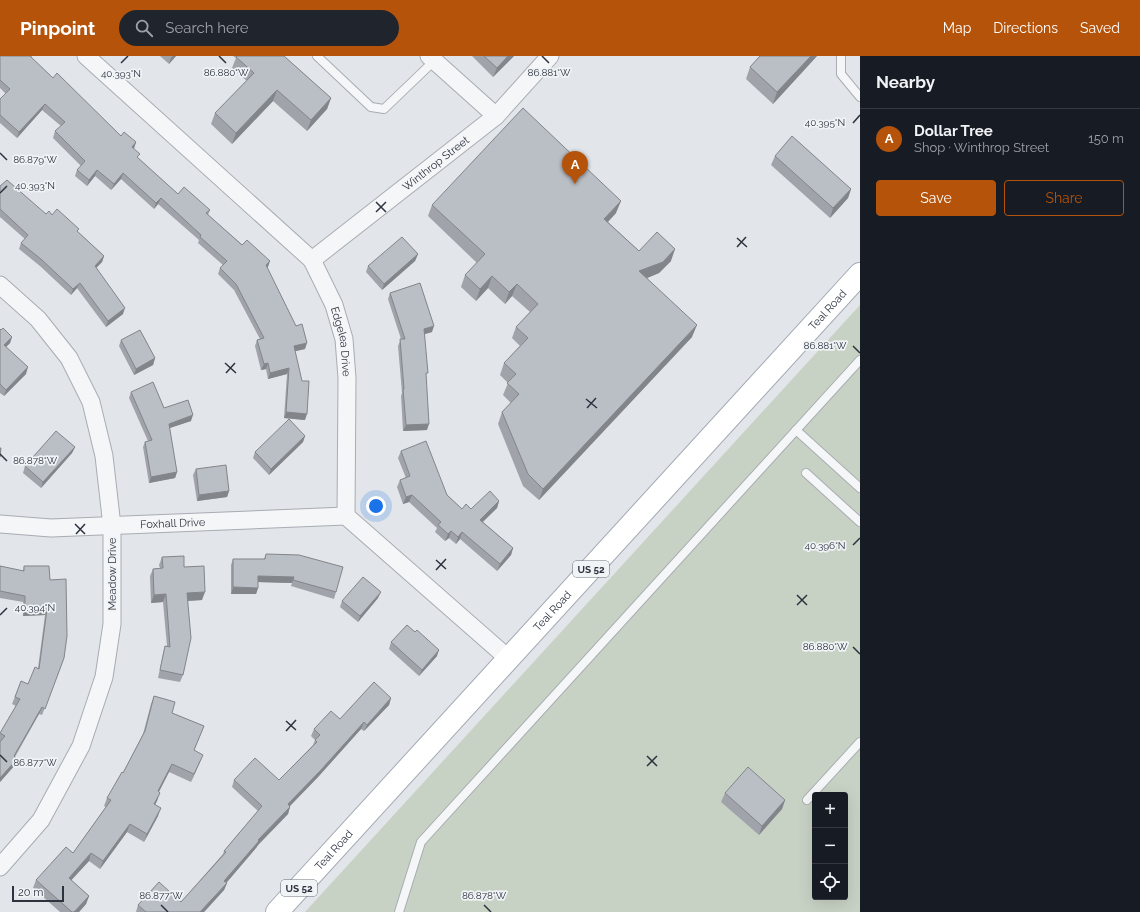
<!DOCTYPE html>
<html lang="en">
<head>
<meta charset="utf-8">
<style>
  body { margin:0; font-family:Raleway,sans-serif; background:#20242c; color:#f1f3f6 }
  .controls { position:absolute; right:12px; bottom:12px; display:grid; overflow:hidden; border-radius:4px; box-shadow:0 4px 16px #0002 }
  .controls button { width:36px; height:36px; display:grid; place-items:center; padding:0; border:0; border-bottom:1px solid #363941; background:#171b24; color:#f1f3f6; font:20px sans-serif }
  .scale { position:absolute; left:12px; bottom:10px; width:52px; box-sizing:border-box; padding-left:4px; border:2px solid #2c333f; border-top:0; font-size:11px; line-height:14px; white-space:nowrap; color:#2c333f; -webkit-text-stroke:3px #f1f4f7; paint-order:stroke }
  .you { position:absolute; left:376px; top:450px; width:14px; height:14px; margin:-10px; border:3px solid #fff; border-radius:50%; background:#1a73e8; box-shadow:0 0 0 6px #1a73e833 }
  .badge { display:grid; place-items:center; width:26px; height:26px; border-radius:50%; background:#b45309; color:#fff; font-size:13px; font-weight:700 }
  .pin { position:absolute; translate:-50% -33px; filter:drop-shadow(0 1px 2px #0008) }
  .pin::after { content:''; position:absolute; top:21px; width:14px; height:12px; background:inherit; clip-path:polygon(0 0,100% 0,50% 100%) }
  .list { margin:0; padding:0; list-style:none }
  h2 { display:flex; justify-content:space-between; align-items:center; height:52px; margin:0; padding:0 16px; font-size:17px }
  h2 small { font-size:13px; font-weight:400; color:#9ea1a6 }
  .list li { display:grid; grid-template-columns:26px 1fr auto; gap:12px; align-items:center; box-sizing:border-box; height:60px; padding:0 16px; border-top:1px solid #363941 }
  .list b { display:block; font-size:15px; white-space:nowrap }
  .list p { margin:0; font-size:13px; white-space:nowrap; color:#9ea1a6 }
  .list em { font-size:13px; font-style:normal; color:#9ea1a6 }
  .actions { display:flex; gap:8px; padding:12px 16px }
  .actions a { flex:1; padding:9px 0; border:1px solid #b45309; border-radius:4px; text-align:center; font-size:14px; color:#b45309 }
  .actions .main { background:#b45309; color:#fff }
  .icon { flex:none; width:22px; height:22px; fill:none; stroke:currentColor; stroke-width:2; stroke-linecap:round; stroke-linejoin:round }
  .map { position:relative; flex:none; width:860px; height:856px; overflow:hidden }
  header { display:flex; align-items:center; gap:24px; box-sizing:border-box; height:56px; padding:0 20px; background:#b45309; color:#fff }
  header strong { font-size:19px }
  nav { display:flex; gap:22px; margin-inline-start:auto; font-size:14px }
  .search { width:280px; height:36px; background:#20242c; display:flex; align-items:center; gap:10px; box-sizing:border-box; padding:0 14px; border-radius:22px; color:#9ea1a6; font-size:15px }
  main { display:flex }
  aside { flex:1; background:#171b24 }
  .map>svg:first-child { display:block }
  .green { fill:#c8d2c4; fill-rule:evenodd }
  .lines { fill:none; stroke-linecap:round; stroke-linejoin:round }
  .lane-casing { stroke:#a8acb3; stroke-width:10 }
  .street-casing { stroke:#a8acb3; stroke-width:19 }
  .primary-casing { stroke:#a2aab4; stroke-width:24 }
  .lane { stroke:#f4f6f8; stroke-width:8 }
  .street { stroke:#f4f6f8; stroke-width:17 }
  .primary { stroke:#fff; stroke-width:22 }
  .wall { fill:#a0a3a9 }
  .shaded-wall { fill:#82858a }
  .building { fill:#babec5; stroke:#82858a }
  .ticks { fill:none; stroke:#2c333f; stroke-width:1.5 }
  .labels { text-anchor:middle; stroke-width:3.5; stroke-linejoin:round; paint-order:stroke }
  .shield { fill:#f1f4f7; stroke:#676d76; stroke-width:1 }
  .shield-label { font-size:10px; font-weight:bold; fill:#2c333f }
  .street-label { font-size:11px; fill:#2c333f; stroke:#f1f4f7 }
  .ticks-label { font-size:10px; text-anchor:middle; fill:#2c333f; stroke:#f1f4f7; stroke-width:3.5; stroke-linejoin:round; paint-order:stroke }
</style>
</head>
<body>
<header>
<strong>Pinpoint</strong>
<div class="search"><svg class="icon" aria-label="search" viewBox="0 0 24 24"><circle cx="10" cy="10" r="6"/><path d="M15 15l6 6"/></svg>Search here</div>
<nav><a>Map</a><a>Directions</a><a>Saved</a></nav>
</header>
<main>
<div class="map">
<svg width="860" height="856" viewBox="0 0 860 856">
  <rect width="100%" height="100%" fill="#e2e5e9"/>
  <!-- green -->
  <path class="green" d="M860,249V856H305ZM815,739H845V841H815Z"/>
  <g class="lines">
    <!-- lane casing -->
    <g class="lane-casing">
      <g id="lane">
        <path d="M317,0L371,51L384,53L434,5"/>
        <path d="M841,0V18L860,41"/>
        <path d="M796,374L860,432"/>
        <path d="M806,417L860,466"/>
        <path d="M807,744L860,686"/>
        <path d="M399,856L421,786L860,304"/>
      </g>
    </g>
    <!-- street casing -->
    <g class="street-casing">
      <g id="street">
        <path id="s1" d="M86,0L312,204L334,249L344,283L347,322L346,460L509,603"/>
        <path d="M429,0L496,60"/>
        <path id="s2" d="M312,204L496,60L550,0"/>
        <path d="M0,229L38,263L69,302L91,346L104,400L112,470V568L104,621L81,690L41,764L0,811"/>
        <path id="s3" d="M0,468L51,472L346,460"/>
      </g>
    </g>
    <!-- primary casing -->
    <g class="primary-casing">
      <g id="primary">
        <path id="s4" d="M277,856L860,218"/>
      </g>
    </g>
    <!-- lane -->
    <use href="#lane" class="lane"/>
    <!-- street -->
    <use href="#street" class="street"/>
    <!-- primary -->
    <use href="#primary" class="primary"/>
  </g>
  <!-- wall -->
  <g class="wall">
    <path d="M0,0H32L31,2L53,22L121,80L136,86L134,93L138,102L178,138L210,154L208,159L268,211L267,212L305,293L295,295L305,364L284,362L287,318L268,323L266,313L261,314L255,290L257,284L260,283L234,234L218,218L220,212L223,209L198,187L199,184L158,148L154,153L121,123L111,134L95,120L87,130L75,120L77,114L81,110L53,82L55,75L61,70L42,54L17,82L0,67V43L6,38L0,32Z"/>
    <path d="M160,0H176L169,8Z"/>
    <path d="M233,0H284L331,42L327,53L307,75L273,45L232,88L211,68L215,57L247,25L232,12L236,2Z"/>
    <path d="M472,0H514L493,21Z"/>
    <path d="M760,0H817L773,48L746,23L750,11Z"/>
    <path d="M775,100L851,133L848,142L830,162L771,109Z"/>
    <path d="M0,130L46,158L52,159L78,176L104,200L102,206L96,212L123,258L106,271L77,232L71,239L40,210L19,193L21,187L25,183L0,161Z"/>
    <path d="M432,149L616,157L608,166L639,195L671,205L659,217L647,222L692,281L539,444L523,430L498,368L502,356L511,347L503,339L508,327L500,319L504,307L520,290L512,282L516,271L530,256L512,240L505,248L488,232L476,245L461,231L465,219L477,207L428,160Z"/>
    <path d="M418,198L415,205L382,234L366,216L368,210Z"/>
    <path d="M390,237L432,276L424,278L426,320L427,374L403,375L401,340L402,337L398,290L401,283L388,243Z"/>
    <path d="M0,273L12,281L10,287L6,291L26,318L4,340L0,337Z"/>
    <path d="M121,284L155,302L153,309L134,319L119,290Z"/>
    <path d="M131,336L191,365L169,372L177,416L175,422L149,427L143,391L145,386L148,385L129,342Z"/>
    <path d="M305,380L303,386L269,419L253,402L255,396Z"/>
    <path d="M75,391L72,397L41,432L23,417L25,410Z"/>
    <path d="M401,395L462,453H471L499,445L497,452L483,466L513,492L511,499L497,515L460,483L456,488L449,482L445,485L435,476L437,472L409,446L403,448L397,431L400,424L406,422L398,402Z"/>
    <path d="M196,413L229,435L227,441L197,445L193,419Z"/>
    <path d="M266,498L336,536L334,543L291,530L292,527L258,526V532L256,538H231V509L233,503H264Z"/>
    <path d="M162,501L184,511L202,544L188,545L183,619L180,626L158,622L163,598L165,590H167L163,546L151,547L150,520L153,513L160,512L159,509Z"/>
    <path d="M0,510L23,515L24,510L50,524L64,602L42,659L39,658L15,701L17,703L15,709L0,726V686L1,685H0V678L16,650L12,648L21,625L28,628L38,612L45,559L23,560V546L0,542Z"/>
    <path d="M378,542L358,566L340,551L342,545Z"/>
    <path d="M391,586L437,600L419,620L389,593Z"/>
    <path d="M154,640L172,657L204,670L194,695L200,706L191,726L169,716L159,736L157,745L155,749L158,760L144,786L127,776L100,813L89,805L71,824L89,840L86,848L79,856H60L33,832L36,824L73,797L106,751L104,750L107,742L123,717L143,678L151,648Z"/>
    <path d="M391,642L389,649L364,675L361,673L318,721L290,750L288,758L258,789L256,792L226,827H227L224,834L204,856H136L138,849L181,846L223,798L224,795L258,755L232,731L234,724H279L313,689L315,684L311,680L314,673Z"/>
    <path d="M725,737L785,744L782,753L759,779L721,746Z"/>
  </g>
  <!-- shaded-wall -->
  <g class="shaded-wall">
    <path d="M173,0H176L169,8L171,2Z"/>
    <path d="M508,0H514L493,21L497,12Z"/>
    <path d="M811,0H817L773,48L777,36Z"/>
    <path d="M277,34L273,45L232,88L236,77Z"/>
    <path d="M331,42L327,53L307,75L311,64Z"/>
    <path d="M45,48L42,54L17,82L19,76Z"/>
    <path d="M136,86L134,92L130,97L132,91Z"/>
    <path d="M97,114L95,120L87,130L89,124Z"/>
    <path d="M123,117L121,123L111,134L114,128Z"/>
    <path d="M851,133L848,142L830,162L833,152Z"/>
    <path d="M161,142L158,148L154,153L156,147Z"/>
    <path d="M621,145L616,157L600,174L604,163Z"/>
    <path d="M675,193L671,205L659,217L635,227L639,215Z"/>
    <path d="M418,198L415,205L382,234L384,228Z"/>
    <path d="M104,200L102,206L92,216L95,210Z"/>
    <path d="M270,205L268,211L263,215L266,209Z"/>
    <path d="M492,220L488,232L476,245L480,233Z"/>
    <path d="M80,227L77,232L71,239L73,233Z"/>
    <path d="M517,228L512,240L505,248L509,236Z"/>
    <path d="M125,252L123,258L106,271L108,265Z"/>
    <path d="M697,269L692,281L539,444L543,433Z"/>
    <path d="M434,270L432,276L422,279L424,273Z"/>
    <path d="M12,281L10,287L2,295L4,289Z"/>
    <path d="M307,287L305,293L292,296L294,290Z"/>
    <path d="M155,302L153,309L134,319L136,313Z"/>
    <path d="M268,307L266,313L261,314L264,308Z"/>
    <path d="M28,311L26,318L4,340L6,334Z"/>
    <path d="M289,312L287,318L268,323L270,317Z"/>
    <path d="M286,356L307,358L305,364L284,362Z"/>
    <path d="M193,359L191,365L167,373L169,368Z"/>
    <path d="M429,368L427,374L403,375L406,369Z"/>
    <path d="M305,380L303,386L269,419L271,413Z"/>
    <path d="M75,391L72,397L41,432L43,426Z"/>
    <path d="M177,416L175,422L149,427L151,421Z"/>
    <path d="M229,435L227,441L197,445L199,439Z"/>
    <path d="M412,439L409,446L403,448L406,441Z"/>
    <path d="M499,445L497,452L477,471L480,464Z"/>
    <path d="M451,475L449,482L445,485L448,478Z"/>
    <path d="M462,476L460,483L456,488L458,481Z"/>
    <path d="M513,492L511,499L497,515L500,508Z"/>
    <path d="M258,520L294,521L292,527L256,526Z"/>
    <path d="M233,531L258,532L256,538H231Z"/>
    <path d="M205,536L202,544L185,545L187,537Z"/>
    <path d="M381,536L378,542L358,566L360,560Z"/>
    <path d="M166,538L163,546L151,547L154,539Z"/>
    <path d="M25,553H47L45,559L23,560Z"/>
    <path d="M439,594L437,600L419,620L422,614Z"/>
    <path d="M391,642L389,649L364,675L367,669Z"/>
    <path d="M42,651L39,658L11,706L14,700Z"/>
    <path d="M364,666L361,673L318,721L285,755L288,748Z"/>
    <path d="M203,699L200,706L191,726L194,718Z"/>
    <path d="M17,703L15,709L0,726V722Z"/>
    <path d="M172,708L169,716L155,743L158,735Z"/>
    <path d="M160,737L157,745L151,756L154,748Z"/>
    <path d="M785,744L782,753L759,779L762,770Z"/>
    <path d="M290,751L288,758L258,789L256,792L222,832L224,825L258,784Z"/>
    <path d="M161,752L158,760L144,786L147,778Z"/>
    <path d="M130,768L127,776L100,813L103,805Z"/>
    <path d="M91,797L89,805L66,830L69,822Z"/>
    <path d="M227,827L224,834L204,856H200Z"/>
    <path d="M89,840L86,848L79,856H74Z"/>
  </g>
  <!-- building -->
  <g class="building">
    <path d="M0,0H30L53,22L57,17L121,80L124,76L136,86L132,91L140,98L137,101L178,138L184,131L210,154L206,157L242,189L247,184L270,205L266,209L296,270L302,268L307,287L294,290L302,325H309L307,358L286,356L289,312L270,317L268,307L264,308L257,284L264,282L236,228L220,212L227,205L200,181L201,179L161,142L156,147L123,117L114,128L97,114L89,124L77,114L85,105L55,75L65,66L45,48L19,76L0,59V43L10,33L0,24Z"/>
    <path d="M237,0H284L331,42L311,64L277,34L236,77L215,57L254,17L236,1Z"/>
    <path d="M484,0H508L497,12Z"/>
    <path d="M760,0H811L777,36L750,11Z"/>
    <path d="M523,52L621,145L604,163L639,195L657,176L675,193L663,206L639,215L697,269L543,433L528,418L502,356L519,338L507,327L516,318L504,307L528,282L516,271L538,248L517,228L509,236L492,220L480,233L465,219L485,198L432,149Z"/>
    <path d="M792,80L851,133L833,152L775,100Z"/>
    <path d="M7,124L46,158L49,155L52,159L57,153L79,173L77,175L104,200L95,210L125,252L108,265L80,227L73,233L42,204L21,187L28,179L0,153V130Z"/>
    <path d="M402,181L418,198L384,228L368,210Z"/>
    <path d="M420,227L434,270L424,273L428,317H426L429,368L406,369L403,333H404L400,283H405L390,237Z"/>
    <path d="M3,272L12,281L4,289L28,311L6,334L0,328V273L1,274Z"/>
    <path d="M140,274L155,302L136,313L121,284Z"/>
    <path d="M153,326L164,352L188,344L193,359L169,368L177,416L151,421L145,386L152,384L131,336Z"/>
    <path d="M289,363L305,380L271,413L255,396Z"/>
    <path d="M56,375L75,391L43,426L25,410Z"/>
    <path d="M426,385L447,439L462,453L466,448L471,453L490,435L499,445L480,464L513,492L500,508L462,476L458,481L451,475L448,478L438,469L441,466L412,439L406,441L400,424L410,420L401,395Z"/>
    <path d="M0,392H1L0,401Z"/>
    <path d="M226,409L229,435L199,439L196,413Z"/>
    <path d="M266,498L299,499L343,511L336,536L293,524L294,521L258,520V532L233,531V503H265Z"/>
    <path d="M184,500V511L204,510L205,536L187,537L191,582L183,619L160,614L165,590L170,591L166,538L154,539L153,513L163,512L162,501Z"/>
    <path d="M0,510L24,515V510H49L50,524L66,523L67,580L64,602L45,653L42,651L14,700L17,703L0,722V686L5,680L0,677L20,643L15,641L21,625L28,628L35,611L39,613L47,553H25V540L0,535Z"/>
    <path d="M363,521L381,536L360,560L342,545Z"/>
    <path d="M407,569L415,576L417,574L439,594L422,614L391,586Z"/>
    <path d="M374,626L391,642L367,669L364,666L321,714L288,748L290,751L258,784L259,785L224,825L227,827L200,856H146L138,849L159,826L181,846L226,796L224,795L262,750L234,724L255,702L279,724L317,686L315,684L320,679L314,673L331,655L340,663Z"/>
    <path d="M154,640L175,646L172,657L204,670L194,694L203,699L194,718L172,708L158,735L160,737L154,748L161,752L147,778L130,768L103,805L91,797L69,822L89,840L74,856H72L36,824L66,791L73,797L111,744L107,742L122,716L123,717L145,675Z"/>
    <path d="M748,711L785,744L762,770L725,737Z"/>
  </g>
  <!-- ticks -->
  <path class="ticks" d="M219,0L226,7M542,0L549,7M121,7L128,0M853,67L860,59M0,97L7,104M0,137L7,130M376,146L386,156M376,156L386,146M737,182L747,191M737,191L746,181M853,290L860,297M225,307L236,317M226,317L235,307M586,343L597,352M587,352L596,342M0,398L7,405M75,468L85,478M76,478L85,468M853,489L860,482M436,504L446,513M436,514L446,503M797,539L807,549M797,549L807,539M0,559L7,552M853,591L860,598M286,665L296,674M286,675L296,664M0,699L7,706M647,700L657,710M647,710L657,700M161,849L168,856M484,849L491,856"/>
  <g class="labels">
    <!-- shield labels -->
    <g class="shield">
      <rect x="573" y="505" width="36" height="16" rx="3"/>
      <rect x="281" y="824" width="36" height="16" rx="3"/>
    </g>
    <g class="shield-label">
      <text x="591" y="517">US 52</text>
      <text x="299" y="836">US 52</text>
    </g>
    <!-- street labels -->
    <g class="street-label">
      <text dy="4" stroke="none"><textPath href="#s2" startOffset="157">Winthrop Street</textPath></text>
      <text dy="4" stroke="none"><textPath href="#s4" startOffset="816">Teal Road</textPath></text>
      <text dy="4" stroke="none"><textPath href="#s1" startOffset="392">Edgelea Drive</textPath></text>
      <text dy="4" stroke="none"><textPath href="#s3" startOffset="173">Foxhall Drive</textPath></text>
      <text transform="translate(112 518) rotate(-90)" y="4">Meadow Drive</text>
      <text dy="4" stroke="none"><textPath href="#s4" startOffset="408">Teal Road</textPath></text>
      <text dy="4" stroke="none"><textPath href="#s4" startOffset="84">Teal Road</textPath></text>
    </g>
  </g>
  <g class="ticks-label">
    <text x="226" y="20">86.880°W</text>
    <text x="549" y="20">86.881°W</text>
    <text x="121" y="21">40.393°N</text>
    <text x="825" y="70">40.395°N</text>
    <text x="35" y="107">86.879°W</text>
    <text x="35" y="133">40.393°N</text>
    <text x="825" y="293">86.881°W</text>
    <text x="35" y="408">86.878°W</text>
    <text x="825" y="493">40.396°N</text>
    <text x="35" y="555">40.394°N</text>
    <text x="825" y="594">86.880°W</text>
    <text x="35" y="710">86.877°W</text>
    <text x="161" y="843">86.877°W</text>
    <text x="484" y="843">86.878°W</text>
  </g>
</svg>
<div class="controls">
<button>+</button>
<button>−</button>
<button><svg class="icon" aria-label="locate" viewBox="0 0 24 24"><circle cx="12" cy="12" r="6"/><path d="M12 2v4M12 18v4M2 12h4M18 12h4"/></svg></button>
</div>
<div class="scale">20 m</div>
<div class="you"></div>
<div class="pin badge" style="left:575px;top:128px">A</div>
</div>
<aside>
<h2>Nearby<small></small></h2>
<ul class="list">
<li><span class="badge">A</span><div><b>Dollar Tree</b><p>Shop · Winthrop Street</p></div><em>150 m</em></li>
</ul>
<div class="actions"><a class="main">Save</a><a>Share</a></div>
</aside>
</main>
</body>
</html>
